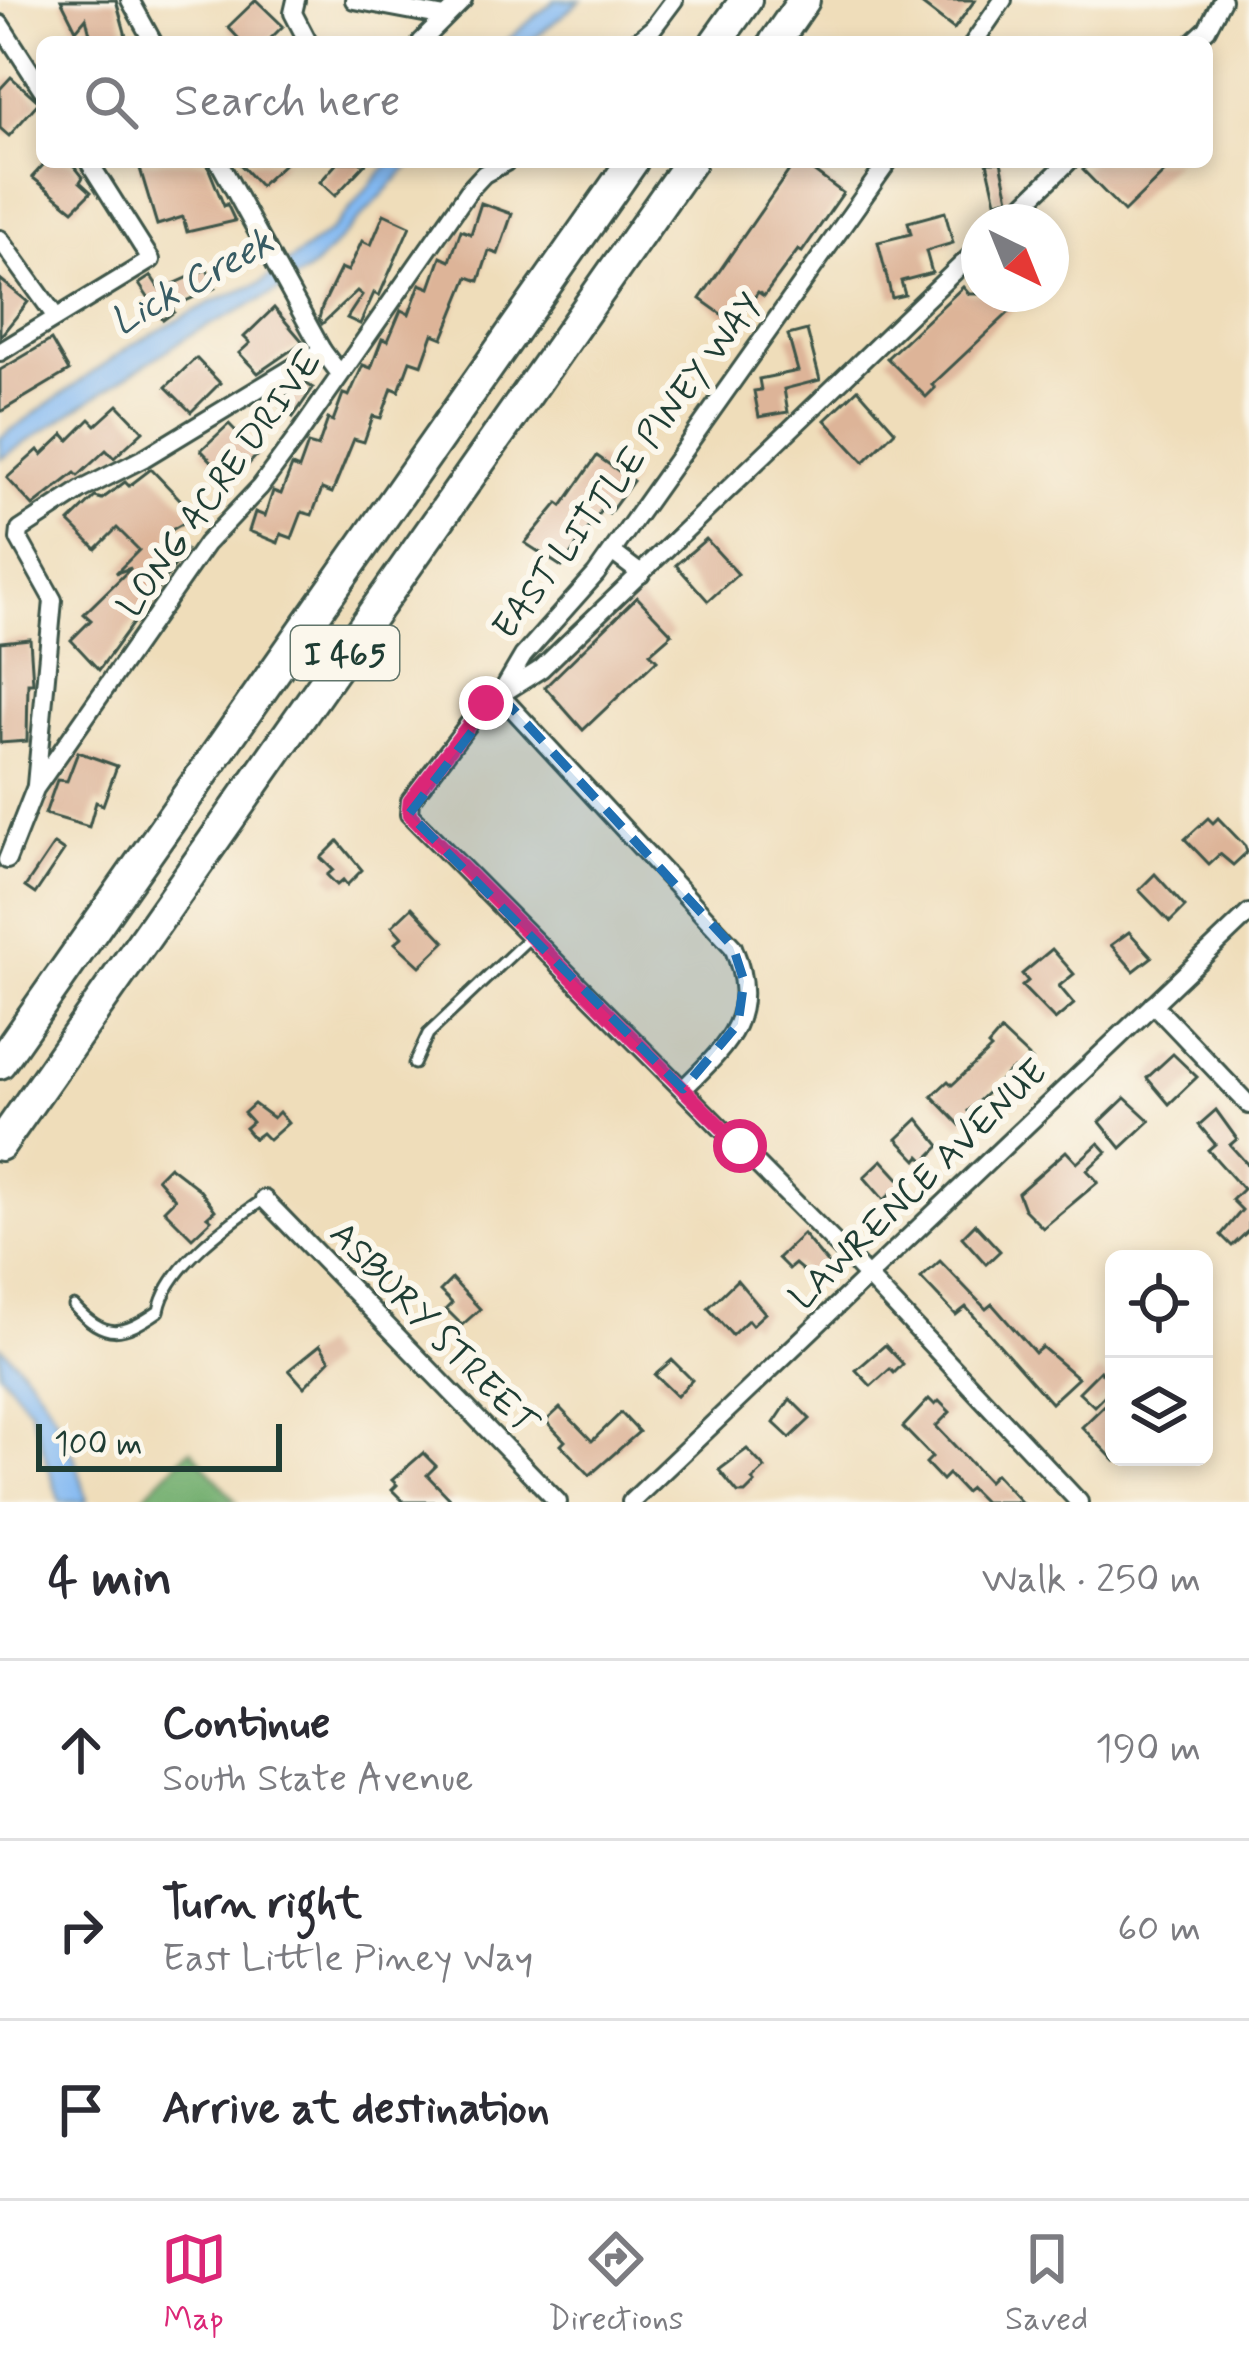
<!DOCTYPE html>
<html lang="en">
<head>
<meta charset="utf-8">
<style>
  body { margin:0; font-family:Mynerve,sans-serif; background:#f7f7f7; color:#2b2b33 }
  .controls { position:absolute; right:36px; bottom:36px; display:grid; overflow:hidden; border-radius:18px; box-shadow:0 6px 18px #0003 }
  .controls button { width:108px; height:108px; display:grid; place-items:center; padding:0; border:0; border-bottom:3px solid #e1e1e2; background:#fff; color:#2b2b33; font:60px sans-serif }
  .compass { position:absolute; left:961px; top:204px; width:108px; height:108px; border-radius:50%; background:#fff; box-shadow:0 6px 18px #0003; rotate:137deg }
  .scale { position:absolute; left:36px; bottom:30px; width:246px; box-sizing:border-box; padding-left:12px; border:6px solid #1f3d34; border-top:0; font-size:33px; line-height:42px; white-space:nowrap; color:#1f3d34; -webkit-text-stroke:9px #fbf7ec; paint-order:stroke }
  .stop { position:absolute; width:36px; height:36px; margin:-27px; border:9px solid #db2777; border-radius:50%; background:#fff }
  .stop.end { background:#db2777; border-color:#fff; box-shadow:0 3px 12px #0008 }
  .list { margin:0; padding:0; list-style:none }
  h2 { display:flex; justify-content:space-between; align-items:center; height:156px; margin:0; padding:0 48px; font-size:51px }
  h2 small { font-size:39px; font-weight:400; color:#7c7c81 }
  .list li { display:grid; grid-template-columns:78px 1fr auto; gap:36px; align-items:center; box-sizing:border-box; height:180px; padding:0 48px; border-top:3px solid #e1e1e2 }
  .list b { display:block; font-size:45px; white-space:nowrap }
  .list p { margin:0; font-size:39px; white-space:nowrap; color:#7c7c81 }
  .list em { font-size:39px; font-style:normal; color:#7c7c81 }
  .icon { flex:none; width:66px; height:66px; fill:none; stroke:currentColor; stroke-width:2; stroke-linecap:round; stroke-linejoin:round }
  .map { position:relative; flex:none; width:1249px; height:1502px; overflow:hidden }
  .search { position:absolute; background:#fff; box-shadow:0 6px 18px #0003; left:36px; right:36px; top:36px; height:132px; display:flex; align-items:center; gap:30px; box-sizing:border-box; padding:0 42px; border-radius:18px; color:#7c7c81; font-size:45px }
  .sheet { height:696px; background:#fff }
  nav { display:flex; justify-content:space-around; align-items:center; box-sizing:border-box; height:168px; border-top:3px solid #e1e1e2; background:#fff; font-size:33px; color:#7c7c81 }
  nav a { display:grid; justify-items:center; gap:6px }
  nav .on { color:#db2777 }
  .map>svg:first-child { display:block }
  .forest { fill:#72ae6e; stroke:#487651; stroke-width:3 }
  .water { fill:#84b9f2; stroke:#527b93; stroke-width:3 }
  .building { fill:#ddb498 }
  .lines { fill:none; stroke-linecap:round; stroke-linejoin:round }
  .lane-casing { stroke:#3e5548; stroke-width:15 }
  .street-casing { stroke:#3e5548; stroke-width:22 }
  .highway-casing { stroke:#3e5548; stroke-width:36 }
  .lane { stroke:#fff; stroke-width:9 }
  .street { stroke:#fff; stroke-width:16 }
  .highway { stroke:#fff; stroke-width:30 }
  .route { stroke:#db2777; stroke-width:15 }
  .marked { fill:#1f6fb2; fill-opacity:0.2; stroke:#1f6fb2; stroke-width:9; stroke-dasharray:24 15; stroke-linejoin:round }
  .labels { text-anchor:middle; stroke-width:12; stroke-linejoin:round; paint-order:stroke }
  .shield { fill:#fbf7ec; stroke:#61756b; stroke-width:3 }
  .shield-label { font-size:33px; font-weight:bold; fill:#1f3d34 }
  .street-label { font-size:36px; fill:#1f3d34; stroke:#fbf7ec }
  .water-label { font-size:39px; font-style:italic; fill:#385c64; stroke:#fbf7ec }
</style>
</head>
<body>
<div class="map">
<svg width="1249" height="1502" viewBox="0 0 1249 1502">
  <rect width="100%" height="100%" fill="#fbf7ec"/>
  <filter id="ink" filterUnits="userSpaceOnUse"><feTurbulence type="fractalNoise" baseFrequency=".00833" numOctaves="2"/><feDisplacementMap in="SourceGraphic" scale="24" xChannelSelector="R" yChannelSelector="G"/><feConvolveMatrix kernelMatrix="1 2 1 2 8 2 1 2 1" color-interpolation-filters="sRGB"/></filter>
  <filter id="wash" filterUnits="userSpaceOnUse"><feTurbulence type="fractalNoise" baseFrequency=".004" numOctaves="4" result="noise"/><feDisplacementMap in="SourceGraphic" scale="48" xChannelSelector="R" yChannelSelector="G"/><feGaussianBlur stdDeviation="2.7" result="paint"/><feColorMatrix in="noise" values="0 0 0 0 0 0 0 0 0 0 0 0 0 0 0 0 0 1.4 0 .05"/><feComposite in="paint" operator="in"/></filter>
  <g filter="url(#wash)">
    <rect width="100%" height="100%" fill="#efddba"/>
    <!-- forest -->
    <path class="forest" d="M191,1449L236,1502H138Z"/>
    <!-- water -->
    <g class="water">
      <path d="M555,0H581L530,42H505Z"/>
      <path d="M390,162H413L315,266L278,291L190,335L0,459V438L132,345L214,301L261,283L332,230Z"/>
      <path d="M0,1346C44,1386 75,1443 87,1502H60L30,1409L0,1372Z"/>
    </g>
    <g id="blocks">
      <!-- building -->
      <g class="building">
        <path d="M61,0H116L126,36L92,42L86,18L76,30Z"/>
        <path d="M256,0L283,26L267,42H242L228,27Z"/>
        <path d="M916,0H975L954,29Z"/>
        <path d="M11,77L39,102L9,136L0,128V89Z"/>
        <path d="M46,162H71L83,177L80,182L91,192L73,210L32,177Z"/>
        <path d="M138,162H206L224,206L227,204L235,221L187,232L183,217L157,225Z"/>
        <path d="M238,162H286L260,186Z"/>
        <path d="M338,162H367L335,196L320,182Z"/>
        <path d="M795,162H801L843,193L802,252L798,250L764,296L758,292L735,324L700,299Z"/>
        <path d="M987,162H1001L1009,198L996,201Z"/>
        <path d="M1091,162H1175L1124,212L1083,170Z"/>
        <path d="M481,203L512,214L498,254L489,251L479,281L468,277L443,338L433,334L422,365L410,361L399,391L392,388L381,418L373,416L364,442L354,439L332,493L322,489L312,515L302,512L292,538L281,534L278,543L249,531L255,512L265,516L273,491L281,494L292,466L299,469L308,444L318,447L328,419L333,421L343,394L349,396L363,365L371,368L382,339L388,341L401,310L409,314L420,284L430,288L441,257L450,261L461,230L471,234Z"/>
        <path d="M945,212L953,243L926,251L932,273L901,281L905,295L892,298L878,242L911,234L908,222Z"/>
        <path d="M384,214L410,226L379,296L374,293L360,324L347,318L362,295L357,291L322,324L319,319L322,307L341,268L348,271L362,241L371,245Z"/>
        <path d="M207,269L215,288L172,307L174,312L163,320L139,284L151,276L160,290Z"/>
        <path d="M0,279L28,302L0,337Z"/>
        <path d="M963,287L969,294H1011L1019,303L932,385L935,388L926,397L887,358Z"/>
        <path d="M274,308L303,342L258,373L239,353L250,343L244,337Z"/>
        <path d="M807,330L820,380L784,389L788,412L759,417L754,391L761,390L759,379L798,371L788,335Z"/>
        <path d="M51,340L69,371L0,412V370Z"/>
        <path d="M196,358L220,383L191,412L166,387Z"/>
        <path d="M299,379L313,388L293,417L280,406Z"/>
        <path d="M858,389L895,431L864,462L825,420Z"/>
        <path d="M118,405L143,431L114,458L106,450L78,476L75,473L33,506L7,478L38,450L42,455L64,434L69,440L90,419L96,425Z"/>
        <path d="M229,424L258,454L232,482L201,450Z"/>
        <path d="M597,456L633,481L609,514L602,509L562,567L525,543L558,503L562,506Z"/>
        <path d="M151,469L196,516L168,532L186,550L99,670L71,640L91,620L84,614L131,568L116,573L139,550L117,528L96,549L69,522L95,497L102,499L125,482L129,486Z"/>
        <path d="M706,539L738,574L708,601L676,565Z"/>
        <path d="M637,597L672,634L650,653L657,660L583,730L545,687Z"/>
        <path d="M30,639L33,683H28L27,741L0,743V642Z"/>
        <path d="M78,752L117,766L103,805L96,802L89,827L45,814L57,780L67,781Z"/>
        <path d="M1208,818L1213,823L1218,818L1245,846L1247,852L1233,865L1220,854L1209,864L1185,839Z"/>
        <path d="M338,841L362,870L347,885L343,880L337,885L327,875L333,870L321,858Z"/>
        <path d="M54,844L64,851L35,894L25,887Z"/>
        <path d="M1155,874L1185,907L1170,922L1139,890Z"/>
        <path d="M412,907L445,942L420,966L395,943L402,937L392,926Z"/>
        <path d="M1129,932L1152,957L1134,971L1111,945Z"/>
        <path d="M1052,949L1074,974L1059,986L1074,1004L1055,1020L1022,986L1028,981L1022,974Z"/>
        <path d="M1001,1031L1032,1060L1020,1073L1014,1069L1010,1071L968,1111L971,1114L960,1125L932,1096L948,1081L952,1085L991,1049L988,1046Z"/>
        <path d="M1173,1054L1197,1077L1169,1104L1147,1078Z"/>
        <path d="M1125,1098L1150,1121L1121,1148L1100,1122Z"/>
        <path d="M254,1104L273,1118L279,1112L288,1123L269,1140L262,1133L254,1139L245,1128L252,1122L244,1113Z"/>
        <path d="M1216,1110L1237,1139L1230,1145L1249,1166V1230L1232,1246L1221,1235L1242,1210L1232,1200L1243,1189L1208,1150L1215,1144L1199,1125Z"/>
        <path d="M918,1119L940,1146L925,1161L920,1156L917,1160L897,1139Z"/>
        <path d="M1099,1143L1107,1152L1087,1170L1098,1182L1043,1228L1024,1209L1018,1193L1066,1151L1077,1163Z"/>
        <path d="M882,1160L903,1183L884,1200L864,1177Z"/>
        <path d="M169,1166L199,1189L215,1210L207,1217L211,1220L192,1238L164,1210L175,1199L157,1178Z"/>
        <path d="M975,1224L1000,1251L986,1264L962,1237Z"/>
        <path d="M803,1234L829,1265L814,1280L795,1264L789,1269L778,1258Z"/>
        <path d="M940,1261L986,1309L992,1304L1035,1353L1042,1347L1078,1378L1051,1403L966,1307L956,1315L921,1278Z"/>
        <path d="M452,1279L480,1309L462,1325L446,1309L452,1303L440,1291Z"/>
        <path d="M737,1280L765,1313L752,1325L748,1320L732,1335L708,1308Z"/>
        <path d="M320,1345L330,1360L304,1387L289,1370Z"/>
        <path d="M885,1345L903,1364L894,1373L890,1369L871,1386L856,1370Z"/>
        <path d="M672,1360L692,1380L677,1396L655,1375Z"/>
        <path d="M1100,1371L1114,1386L1094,1406L1079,1392Z"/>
        <path d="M790,1399L810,1419L790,1438L774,1423Z"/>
        <path d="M929,1399L935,1405L939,1401L950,1412L936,1426L988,1481L995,1474L1021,1502H984L970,1488L965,1492L948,1474L942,1480L926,1463L932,1457L903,1427Z"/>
        <path d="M1106,1404L1114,1413V1460L1082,1427Z"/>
        <path d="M560,1408L592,1441L621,1413L639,1432L590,1475L561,1445L565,1441L546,1421Z"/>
        <path d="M747,1449L765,1468L752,1480L755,1483L745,1493H738L719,1470Z"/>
        <path d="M423,1453L436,1466L427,1475L453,1502H404L392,1490L397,1485L392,1480Z"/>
      </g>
    </g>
  </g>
  <g filter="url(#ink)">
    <use href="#blocks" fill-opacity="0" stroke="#3e5548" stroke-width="3"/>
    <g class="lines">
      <!-- lane casing -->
      <g class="lane-casing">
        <g id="lane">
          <path d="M414,1064L428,1034L530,937"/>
          <path d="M74,1306C105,1340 123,1336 159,1311C167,1267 228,1224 264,1199"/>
        </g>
      </g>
      <!-- street casing -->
      <g class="street-casing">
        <g id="street">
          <path d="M130,0L153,42"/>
          <path d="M296,0L293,13L308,42"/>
          <path d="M354,0L445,17"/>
          <path d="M0,24L42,89"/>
          <path d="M421,42L463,0"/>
          <path d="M636,42L653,28L674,0"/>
          <path d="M974,42L1003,0"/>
          <path d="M1193,42L1207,29L1222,0"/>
          <path d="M219,162L322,350L340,374"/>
          <path d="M888,162L596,574L523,656L500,695L477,713L410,801L409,814L853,1261L1079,1502"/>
          <path d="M1006,222L1068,162"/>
          <path d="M0,239L56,317"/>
          <path d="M0,352L151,260L89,162"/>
          <path d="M612,552L641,574"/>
          <path d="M36,785L53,600L19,539L20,530L81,490L144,458L322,350"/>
          <path d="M7,860L35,789L206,544L260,487L297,437L470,189L484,174L506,162"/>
          <path d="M1153,1004L1249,1105"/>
          <path d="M683,1089C729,1044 761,1015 733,947L500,695L541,669L979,248"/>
          <path d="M264,1199L558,1502"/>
          <path d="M631,1502L1249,913"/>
        </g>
      </g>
      <!-- highway casing -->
      <g class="highway-casing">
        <g id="highway">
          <path d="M716,42L746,0"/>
          <path d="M775,42L804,0"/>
          <path d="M0,1063L632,162"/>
          <path d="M0,1145L690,162"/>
        </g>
      </g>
      <!-- lane -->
      <use href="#lane" class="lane"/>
      <!-- street -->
      <use href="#street" class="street"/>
      <!-- highway -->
      <use href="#highway" class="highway"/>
    </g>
  </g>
  <g class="lines" filter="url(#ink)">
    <!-- route -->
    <path class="route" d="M486,703L410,801L409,814L740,1146"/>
  </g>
  <!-- marked area -->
  <path class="marked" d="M500,695L733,947L744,981L738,1024L683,1089L409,814Z"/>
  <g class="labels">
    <!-- shield labels -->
    <rect class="shield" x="291" y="626" width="108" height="54" rx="9"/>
    <g class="shield-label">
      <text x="345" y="665">I 465</text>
    </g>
    <!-- street labels -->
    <g class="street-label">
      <text transform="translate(626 465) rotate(-53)" y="13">EAST LITTLE PINEY WAY</text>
      <text transform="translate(218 482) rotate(-54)" y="13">LONG ACRE DRIVE</text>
      <text transform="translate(917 1183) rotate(-44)" y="13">LAWRENCE AVENUE</text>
      <text transform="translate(435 1327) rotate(46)" y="13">ASBURY STREET</text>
    </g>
    <!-- water labels -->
    <g class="water-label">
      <text transform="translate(191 280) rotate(-29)" y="14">Lick Creek</text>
    </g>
  </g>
</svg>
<div class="controls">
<button><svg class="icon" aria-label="locate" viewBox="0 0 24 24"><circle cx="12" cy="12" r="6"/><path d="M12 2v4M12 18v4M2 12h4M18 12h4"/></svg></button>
<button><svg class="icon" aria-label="layers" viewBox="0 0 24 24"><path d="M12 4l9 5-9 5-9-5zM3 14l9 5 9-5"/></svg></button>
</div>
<svg class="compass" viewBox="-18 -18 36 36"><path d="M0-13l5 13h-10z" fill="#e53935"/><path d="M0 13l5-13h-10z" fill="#7c7c81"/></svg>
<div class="scale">100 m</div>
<div class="stop" style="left:740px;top:1146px"></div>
<div class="stop end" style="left:486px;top:703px"></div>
<div class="search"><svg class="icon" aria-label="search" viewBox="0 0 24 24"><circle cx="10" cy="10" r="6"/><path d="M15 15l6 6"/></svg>Search here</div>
</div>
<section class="sheet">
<h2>4 min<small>Walk · 250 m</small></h2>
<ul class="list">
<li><svg class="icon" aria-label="ahead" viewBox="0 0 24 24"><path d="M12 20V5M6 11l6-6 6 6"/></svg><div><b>Continue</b><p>South State Avenue</p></div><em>190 m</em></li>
<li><svg class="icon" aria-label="right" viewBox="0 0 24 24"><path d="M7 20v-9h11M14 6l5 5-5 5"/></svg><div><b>Turn right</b><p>East Little Piney Way</p></div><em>60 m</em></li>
<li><svg class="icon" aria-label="arrive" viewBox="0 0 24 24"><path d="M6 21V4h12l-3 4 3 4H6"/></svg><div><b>Arrive at destination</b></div></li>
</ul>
</section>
<nav>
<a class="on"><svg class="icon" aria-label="map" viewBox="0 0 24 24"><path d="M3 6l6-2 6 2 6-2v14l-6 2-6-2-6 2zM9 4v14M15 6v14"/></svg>Map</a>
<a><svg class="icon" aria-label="directions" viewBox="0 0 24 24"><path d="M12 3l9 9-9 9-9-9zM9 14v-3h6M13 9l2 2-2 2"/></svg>Directions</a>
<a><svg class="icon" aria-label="saved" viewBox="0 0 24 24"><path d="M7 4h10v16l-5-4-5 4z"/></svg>Saved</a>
</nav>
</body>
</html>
